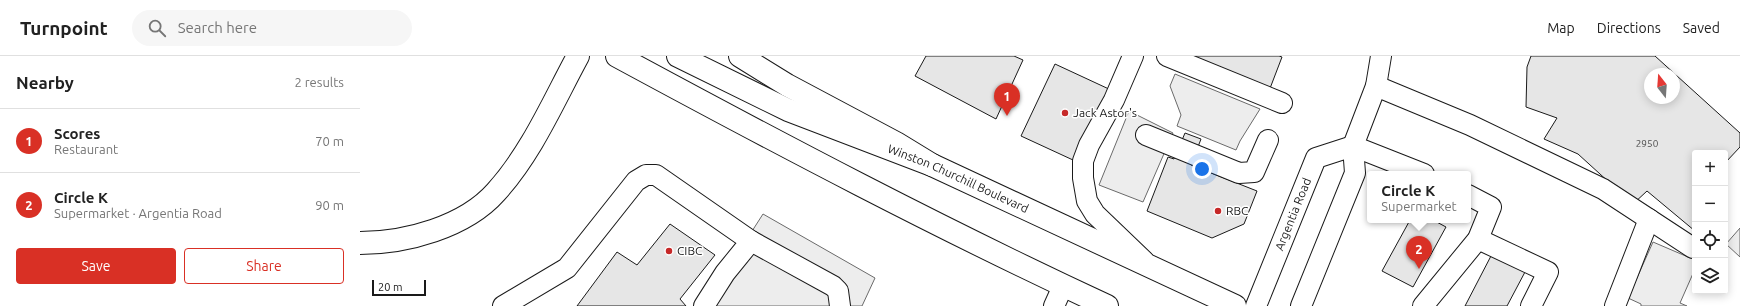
<!DOCTYPE html>
<html lang="en">
<head>
<meta charset="utf-8">
<style>
  body { margin:0; font-family:Ubuntu,sans-serif; background:#f6f6f6; color:#222 }
  .controls { position:absolute; right:12px; bottom:12px; display:grid; overflow:hidden; border-radius:4px; box-shadow:0 2px 10px #0003 }
  .controls button { width:36px; height:36px; display:grid; place-items:center; padding:0; border:0; border-bottom:1px solid #e0e0e0; background:#fff; color:#222; font:20px sans-serif }
  .compass { position:absolute; left:1284px; top:12px; width:36px; height:36px; border-radius:50%; background:#fff; box-shadow:0 2px 10px #0003; rotate:343deg }
  .scale { position:absolute; left:12px; bottom:10px; width:54px; box-sizing:border-box; padding-left:4px; border:2px solid #1a1a1a; border-top:0; font-size:11px; line-height:14px; white-space:nowrap; color:#1a1a1a; -webkit-text-stroke:3px #fff; paint-order:stroke }
  .you { position:absolute; left:842px; top:113px; width:14px; height:14px; margin:-10px; border:3px solid #fff; border-radius:50%; background:#1a73e8; box-shadow:0 0 0 6px #1a73e833 }
  .badge { display:grid; place-items:center; width:26px; height:26px; border-radius:50%; background:#d93025; color:#fff; font-size:13px; font-weight:700 }
  .pin { position:absolute; translate:-50% -33px; filter:drop-shadow(0 1px 2px #0008) }
  .pin::after { content:''; position:absolute; top:21px; width:14px; height:12px; background:inherit; clip-path:polygon(0 0,100% 0,50% 100%) }
  .popup { position:absolute; left:1007px; top:115px; width:104px; height:52px; box-sizing:border-box; display:grid; place-content:center; border-radius:4px; background:#fff; filter:drop-shadow(0 1px 3px #0005); font-size:13px; white-space:nowrap; color:#767676 }
  .popup b { font-size:15px; color:#222 }
  .popup::after { content:''; position:absolute; left:50%; top:100%; margin-left:-8px; border:8px solid transparent; border-top-color:#fff }
  .list { margin:0; padding:0; list-style:none }
  h2 { display:flex; justify-content:space-between; align-items:center; height:52px; margin:0; padding:0 16px; font-size:17px }
  h2 small { font-size:13px; font-weight:400; color:#767676 }
  .list li { display:grid; grid-template-columns:26px 1fr auto; gap:12px; align-items:center; box-sizing:border-box; height:64px; padding:0 16px; border-top:1px solid #e0e0e0 }
  .list b { display:block; font-size:15px; white-space:nowrap }
  .list p { margin:0; font-size:13px; white-space:nowrap; color:#767676 }
  .list em { font-size:13px; font-style:normal; color:#767676 }
  .actions { display:flex; gap:8px; padding:12px 16px }
  .actions a { flex:1; padding:9px 0; border:1px solid #d93025; border-radius:4px; text-align:center; font-size:14px; color:#d93025 }
  .actions .main { background:#d93025; color:#fff }
  .icon { flex:none; width:22px; height:22px; fill:none; stroke:currentColor; stroke-width:2; stroke-linecap:round; stroke-linejoin:round }
  .map { position:relative; flex:none; width:1380px; height:250px; overflow:hidden }
  header { display:flex; align-items:center; gap:24px; box-sizing:border-box; height:56px; padding:0 20px; background:#fff; border-bottom:1px solid #e0e0e0 }
  header strong { font-size:19px }
  nav { display:flex; gap:22px; margin-inline-start:auto; font-size:14px }
  .search { width:280px; height:36px; background:#f6f6f6; display:flex; align-items:center; gap:10px; box-sizing:border-box; padding:0 14px; border-radius:22px; color:#767676; font-size:15px }
  main { display:flex }
  aside { flex:1; background:#fff }
  .map>svg:first-child { display:block }
  .parking { fill:#ededed; stroke:#6a6a6a }
  .building { fill:#e6e6e6; stroke:#1a1a1a; fill-rule:evenodd }
  .lines { fill:none; stroke-linecap:round; stroke-linejoin:round }
  .minor-casing { stroke:#1a1a1a; stroke-width:22 }
  .major-casing { stroke:#1a1a1a; stroke-width:24 }
  .highway-casing { stroke:#1a1a1a; stroke-width:24 }
  .minor { stroke:#fff; stroke-width:20 }
  .major { stroke:#fff; stroke-width:22 }
  .highway { stroke:#fff; stroke-width:22 }
  .poi-dot { fill:#c62828; stroke:#fff; stroke-width:1.5 }
  .labels { text-anchor:middle; stroke-width:3; stroke-linejoin:round; paint-order:stroke }
  .number-label { font-size:10px; fill:#4d4d4d }
  .poi-label { font-size:12px; fill:#1a1a1a; stroke:#fff; text-anchor:start }
  .street-label { font-size:12px; fill:#1a1a1a; stroke:#fff }
</style>
</head>
<body>
<header>
<strong>Turnpoint</strong>
<div class="search"><svg class="icon" aria-label="search" viewBox="0 0 24 24"><circle cx="10" cy="10" r="6"/><path d="M15 15l6 6"/></svg>Search here</div>
<nav><a>Map</a><a>Directions</a><a>Saved</a></nav>
</header>
<main>
<aside>
<h2>Nearby<small>2 results</small></h2>
<ul class="list">
<li><span class="badge">1</span><div><b>Scores</b><p>Restaurant</p></div><em>70 m</em></li>
<li><span class="badge">2</span><div><b>Circle K</b><p>Supermarket · Argentia Road</p></div><em>90 m</em></li>
</ul>
<div class="actions"><a class="main">Save</a><a>Share</a></div>
</aside>
<div class="map">
<svg width="1380" height="250" viewBox="0 0 1380 250">
  <rect width="100%" height="100%" fill="#fff"/>
  <!-- parking -->
  <g class="parking">
    <path d="M815,18L900,53L880,85L876,94L817,70L821,59L810,30Z"/>
    <path d="M769,55L813,77L783,146L739,129Z"/>
    <path d="M403,158L515,222L502,250H344Z"/>
    <path d="M1380,172V201L1366,188Z"/>
    <path d="M1293,186L1335,204V213L1320,247L1327,250H1281V248L1268,242Z"/>
  </g>
  <!-- building -->
  <g class="building">
    <path d="M566,0H654L663,4L636,63L555,20Z"/>
    <path d="M820,0H919L922,1L909,35Z"/>
    <path d="M1171,0H1295L1380,77V91L1365,107V97H1335V175L1287,135L1273,148L1218,98L1184,83L1197,62L1166,51L1167,11ZM1290,18H1314V42H1290Z"/>
    <path d="M695,8L751,34L713,104L661,80Z"/>
    <path d="M825,77L841,83L831,109L897,135L884,168L852,182L787,155L808,101L814,103Z"/>
    <path d="M1050,164H1073L1086,171L1053,231L1022,215Z"/>
    <path d="M310,168L355,199L320,243L326,250H217L257,196L277,209Z"/>
    <path d="M1132,198L1165,216L1147,250H1105Z"/>
  </g>
  <g class="lines">
    <!-- minor casing -->
    <g class="minor-casing">
      <g id="minor">
        <path d="M773,0L754,44L729,89L723,105V122L727,145L735,158L784,205"/>
        <path d="M807,0L922,47"/>
        <path d="M1016,30L1110,69L1243,133L1333,192"/>
        <path d="M786,79L879,117L894,116L908,84"/>
        <path d="M993,90L1064,118"/>
        <path d="M1118,183L1188,216L1171,250"/>
        <path d="M391,185L473,230L478,235L480,250"/>
        <path d="M143,250L207,212L276,125L286,119H296L391,185L365,217L344,250"/>
        <path d="M694,250L703,230"/>
        <path id="s1" d="M896,250L956,102L993,90"/>
        <path d="M941,250L995,117L993,90L1016,30L1021,0"/>
        <path d="M1063,250L1118,183L1131,151L1108,139"/>
        <path d="M1255,250L1289,163"/>
      </g>
    </g>
    <!-- major casing -->
    <g class="major-casing">
      <g id="major">
        <path d="M257,0C418,87 581,173 747,250"/>
        <path id="s2" d="M318,0L428,54L572,109L875,250"/>
      </g>
    </g>
    <!-- highway casing -->
    <g class="highway-casing">
      <g id="highway">
        <path d="M380,0L427,29L536,87L572,109"/>
        <path d="M0,187C46,187 105,171 136,136C172,96 193,46 218,0"/>
      </g>
    </g>
    <!-- minor -->
    <use href="#minor" class="minor"/>
    <!-- major -->
    <use href="#major" class="major"/>
    <!-- highway -->
    <use href="#highway" class="highway"/>
  </g>
  <!-- markers -->
  <g class="poi-dot">
    <circle cx="705" cy="57" r="4"/>
    <circle cx="858" cy="155" r="4"/>
    <circle cx="309" cy="195" r="4"/>
  </g>
  <g class="labels">
    <!-- number labels -->
    <g class="number-label">
      <text x="1287" y="91">2950</text>
    </g>
    <!-- poi labels -->
    <g class="poi-label">
      <text x="713" y="61">Jack Astor's</text>
      <text x="866" y="159">RBC</text>
      <text x="317" y="199">CIBC</text>
    </g>
    <!-- street labels -->
    <g class="street-label">
      <text dy="4" stroke="none"><textPath href="#s2" startOffset="306">Winston Churchill Boulevard</textPath></text>
      <text dy="4" stroke="none"><textPath href="#s1" startOffset="99">Argentia Road</textPath></text>
    </g>
  </g>
</svg>
<div class="controls">
<button>+</button>
<button>−</button>
<button><svg class="icon" aria-label="locate" viewBox="0 0 24 24"><circle cx="12" cy="12" r="6"/><path d="M12 2v4M12 18v4M2 12h4M18 12h4"/></svg></button>
<button><svg class="icon" aria-label="layers" viewBox="0 0 24 24"><path d="M12 4l9 5-9 5-9-5zM3 14l9 5 9-5"/></svg></button>
</div>
<svg class="compass" viewBox="-18 -18 36 36"><path d="M0-13l5 13h-10z" fill="#e53935"/><path d="M0 13l5-13h-10z" fill="#767676"/></svg>
<div class="scale">20 m</div>
<div class="you"></div>
<div class="pin badge" style="left:647px;top:60px">1</div>
<div class="pin badge" style="left:1059px;top:213px">2</div>
<div class="popup"><b>Circle K</b>Supermarket</div>
</div>
</main>
</body>
</html>
